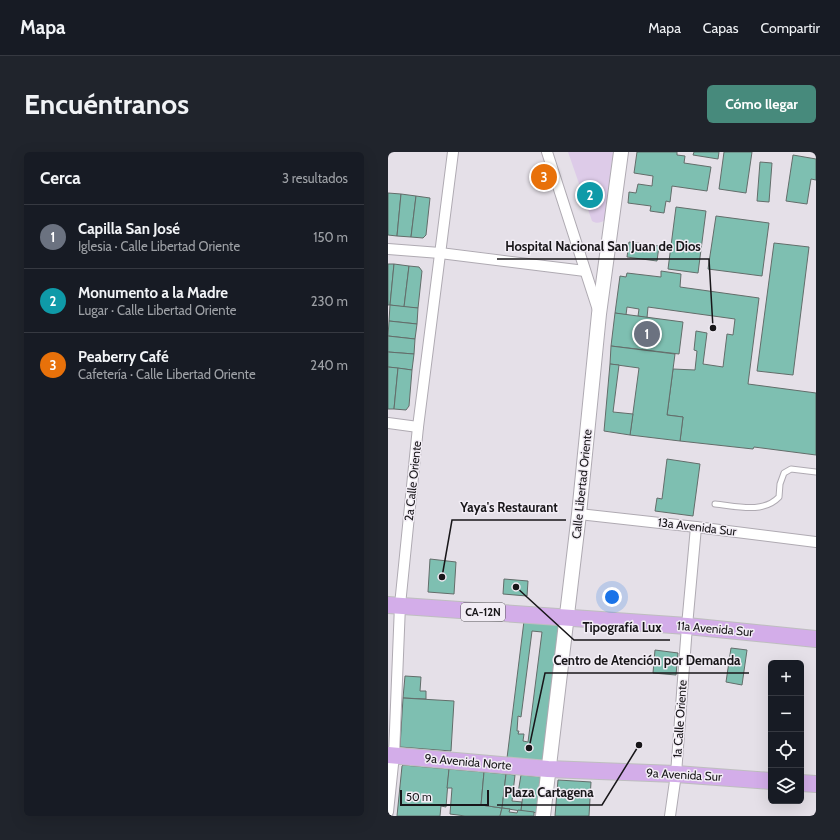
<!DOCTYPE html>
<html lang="es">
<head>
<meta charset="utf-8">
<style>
  body { margin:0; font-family:Cabin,sans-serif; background:#20242c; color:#f1f3f6 }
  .controls { position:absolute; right:12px; bottom:12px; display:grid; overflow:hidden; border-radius:6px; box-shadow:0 4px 16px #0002 }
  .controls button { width:36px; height:36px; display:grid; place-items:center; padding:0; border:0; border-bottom:1px solid #363941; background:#171b24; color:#f1f3f6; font:20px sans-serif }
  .scale { position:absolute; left:12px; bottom:10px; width:89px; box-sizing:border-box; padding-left:4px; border:2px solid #181619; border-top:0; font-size:11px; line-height:14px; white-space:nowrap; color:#181619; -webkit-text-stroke:3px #f2edf5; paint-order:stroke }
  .you { position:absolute; left:224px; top:445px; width:14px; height:14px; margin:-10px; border:3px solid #fff; border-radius:50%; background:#1a73e8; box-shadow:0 0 0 6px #1a73e833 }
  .badge { display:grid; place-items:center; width:26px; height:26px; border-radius:50%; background:#478a7c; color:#fff; font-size:13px; font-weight:700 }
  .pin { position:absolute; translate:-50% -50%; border:2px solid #fff; box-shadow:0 1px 4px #0006 }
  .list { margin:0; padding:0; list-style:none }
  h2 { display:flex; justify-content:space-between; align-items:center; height:52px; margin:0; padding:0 16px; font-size:17px }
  h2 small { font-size:13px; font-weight:400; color:#9ea1a6 }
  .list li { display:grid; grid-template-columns:26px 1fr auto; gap:12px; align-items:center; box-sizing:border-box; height:64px; padding:0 16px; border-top:1px solid #363941 }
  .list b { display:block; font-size:15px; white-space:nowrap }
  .list p { margin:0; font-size:13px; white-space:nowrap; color:#9ea1a6 }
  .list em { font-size:13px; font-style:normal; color:#9ea1a6 }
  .icon { flex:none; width:22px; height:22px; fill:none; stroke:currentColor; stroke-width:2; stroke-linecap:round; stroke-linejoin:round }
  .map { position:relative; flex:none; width:428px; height:664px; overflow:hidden; border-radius:6px }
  header { display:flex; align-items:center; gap:24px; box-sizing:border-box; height:56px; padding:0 20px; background:#171b24; border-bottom:1px solid #363941 }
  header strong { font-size:19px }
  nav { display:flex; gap:22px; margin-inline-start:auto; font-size:14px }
  .intro { display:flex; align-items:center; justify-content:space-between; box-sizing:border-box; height:96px; padding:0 24px }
  h1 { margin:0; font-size:28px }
  .button { padding:10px 18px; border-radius:6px; background:#478a7c; color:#fff; font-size:14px; font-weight:700 }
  main { display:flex; gap:24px; padding:0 24px }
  aside { flex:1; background:#171b24; border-radius:6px; box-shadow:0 4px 16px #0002 }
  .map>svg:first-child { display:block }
  .green { fill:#ddcbe8 }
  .building { fill:#7ebfb1; stroke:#636d6a; fill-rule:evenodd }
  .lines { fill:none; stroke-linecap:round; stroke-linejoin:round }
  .lane-casing { stroke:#afaab2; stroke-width:7 }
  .street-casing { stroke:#afaab2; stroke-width:12 }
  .secondary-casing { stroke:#afaab2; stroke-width:16 }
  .primary-casing { stroke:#bebebf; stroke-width:18 }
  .lane { stroke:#fff; stroke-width:5 }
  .street { stroke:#fff; stroke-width:10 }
  .secondary { stroke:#fff; stroke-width:14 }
  .primary { stroke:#d3ade9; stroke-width:16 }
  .labels { text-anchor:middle; stroke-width:3; stroke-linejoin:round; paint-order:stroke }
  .shield { fill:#f2edf5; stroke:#59565b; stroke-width:1 }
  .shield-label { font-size:11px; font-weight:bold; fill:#181619 }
  .street-label { font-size:12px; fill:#181619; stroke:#f2edf5 }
  .leader { fill:none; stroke:#181619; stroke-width:1.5 }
  .callout-dot { fill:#181619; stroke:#f2edf5; stroke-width:1.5 }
  .callout-label { font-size:13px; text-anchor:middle; font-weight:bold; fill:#181619; stroke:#f2edf5; stroke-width:3; stroke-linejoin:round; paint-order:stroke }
</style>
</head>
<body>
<header>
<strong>Mapa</strong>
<nav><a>Mapa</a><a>Capas</a><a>Compartir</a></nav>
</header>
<div class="intro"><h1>Encuéntranos</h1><a class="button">Cómo llegar</a></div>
<main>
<aside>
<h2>Cerca<small>3 resultados</small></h2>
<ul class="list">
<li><span class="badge" style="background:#6b7280">1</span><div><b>Capilla San José</b><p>Iglesia · Calle Libertad Oriente</p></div><em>150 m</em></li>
<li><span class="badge" style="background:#0f9aa8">2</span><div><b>Monumento a la Madre</b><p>Lugar · Calle Libertad Oriente</p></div><em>230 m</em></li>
<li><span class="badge" style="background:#e8710a">3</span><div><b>Peaberry Café</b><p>Cafetería · Calle Libertad Oriente</p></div><em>240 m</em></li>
</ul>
</aside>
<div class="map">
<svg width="428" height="664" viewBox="0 0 428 664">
  <rect width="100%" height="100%" fill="#e5e0e8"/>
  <!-- green -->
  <path class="green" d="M180,0H225L217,68C213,71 208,72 204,69Z"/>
  <!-- building -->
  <g class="building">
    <path d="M249,0H289V3L297,4L296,11L323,15L319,39L284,34L282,50L278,49L276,61L262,59L263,54L240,51L241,40L248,41L250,32L264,34L265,24L246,21Z"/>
    <path d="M306,0H331L330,7L305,3Z"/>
    <path d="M336,0H364L358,41L331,37Z"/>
    <path d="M405,3L428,7V28L423,27L419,52L398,49Z"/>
    <path d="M372,10L384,11L381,50L369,49Z"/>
    <path d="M0,41L13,42L9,84L0,83Z"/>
    <path d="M13,42L28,44L23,85L9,84Z"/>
    <path d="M28,44L42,46L38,83L35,86L23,85Z"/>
    <path d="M288,55L318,59L310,121L280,117Z"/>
    <path d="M328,64L381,71L374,124L320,117Z"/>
    <path d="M241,90L271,94L269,109L239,105Z"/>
    <path d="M386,91L421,95L405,223L369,219Z"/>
    <path d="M0,112H6L2,153H0Z"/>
    <path d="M6,112L21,114L16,155L2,153Z"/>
    <path d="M21,114L31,115L34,119L30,156L16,155Z"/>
    <path d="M273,119L293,122L292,135L371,146L360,232L428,241V303L366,295L365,297L292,289L295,265L279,263L285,217L307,218L309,199L306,198L308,179L319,181L315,212L335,215L339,182L345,183L347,167L260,155L259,166L250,164L251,157L239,155L238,163L227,161L232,124L238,125L239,121L273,125Z"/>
    <path d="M2,153L30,156L29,172L1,169Z"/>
    <path d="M227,161L295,170L291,202L223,194Z"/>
    <path d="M1,169L29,172L27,187L0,184Z"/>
    <path d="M0,184L27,187L26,202L0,200Z"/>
    <path d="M223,194L287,202L279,263L295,265L292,289L242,283L251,216L222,212Z"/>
    <path d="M0,200L26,202L24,218L0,215Z"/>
    <path d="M222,212L231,213L225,260L245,262L242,283L216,279Z"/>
    <path d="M0,215L10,216L6,257H0Z"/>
    <path d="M10,216L24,218L21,254L18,258L6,257Z"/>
    <path d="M279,307L312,312L305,364L267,359L269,346L274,347Z"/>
    <path d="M42,407L68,410L66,442L40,440Z"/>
    <path d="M116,427L140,429L139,444L115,442Z"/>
    <path d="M136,469L173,472L156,609L119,606ZM144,479L154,480L140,590L135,589L136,582H130L131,579H129L130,564L133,565Z"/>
    <path d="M343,496L359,498L354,533L338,530Z"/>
    <path d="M267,498L290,501L288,523L265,521Z"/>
    <path d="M17,524L33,525L32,539H38V547L15,546Z"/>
    <path d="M15,546L66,549L63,599L12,595Z"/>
    <path d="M15,613L61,617L58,655L53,654L52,664H9L14,614Z"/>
    <path d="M61,617L96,620L93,653L114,656L112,664H77L62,662L64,636H59Z"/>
    <path d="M96,620L118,622L114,656L93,653Z"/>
    <path d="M118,622L127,623L124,649L134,650L133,659L114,656Z"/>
    <path d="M133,623L154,625L150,661L133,659L135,642L130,641Z"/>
    <path d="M170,628L203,630L201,664H167Z"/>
    <path d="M114,656L122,657L121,660L129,661L130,658L146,660V664H112Z"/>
  </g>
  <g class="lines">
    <!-- lane casing -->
    <g class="lane-casing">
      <path id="lane" d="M327,352C348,354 375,362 391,345L392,332L396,321L403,317L428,320"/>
    </g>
    <!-- street casing -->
    <g class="street-casing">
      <g id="street">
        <path d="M159,0L210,158"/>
        <path d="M0,97L52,101L197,119"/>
        <path d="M0,271L30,275"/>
        <path d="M191,362L308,375L428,390"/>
        <path d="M0,660L6,603L12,453L30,275L65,0"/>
        <path d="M282,664L288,622L299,474L308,375"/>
      </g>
    </g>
    <!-- secondary casing -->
    <g class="secondary-casing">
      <path id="secondary" d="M155,664L191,362L211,162L233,0"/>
    </g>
    <!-- primary casing -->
    <g class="primary-casing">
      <g id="primary">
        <path d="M0,453L299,474L428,487"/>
        <path d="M0,603L160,617L288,622L383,629"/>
        <path d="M413,631L428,632"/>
      </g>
    </g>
    <!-- lane -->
    <use href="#lane" class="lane"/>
    <!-- street -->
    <use href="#street" class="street"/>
    <!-- secondary -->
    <use href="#secondary" class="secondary"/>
    <!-- primary -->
    <use href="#primary" class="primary"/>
  </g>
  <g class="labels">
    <!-- shield labels -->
    <rect class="shield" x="73" y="451" width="44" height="18" rx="3"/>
    <g class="shield-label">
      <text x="95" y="464">CA-12N</text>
    </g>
    <!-- street labels -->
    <g class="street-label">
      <text transform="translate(25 329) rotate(-84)" y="4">2a Calle Oriente</text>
      <text transform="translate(194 332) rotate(-84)" y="4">Calle Libertad Oriente</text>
      <text transform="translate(309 375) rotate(7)" y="4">13a Avenida Sur</text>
      <text transform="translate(327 477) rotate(5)" y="4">11a Avenida Sur</text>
      <text transform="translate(292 567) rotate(-86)" y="4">1a Calle Oriente</text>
      <text transform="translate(80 610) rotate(5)" y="4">9a Avenida Norte</text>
      <text transform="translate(296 623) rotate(3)" y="4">9a Avenida Sur</text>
    </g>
  </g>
  <!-- callouts -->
  <path class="leader" d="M325 176L321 107H109M54 425L64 368H178M128 435L186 488H282M141 596L157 521H361M251 593L214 653H109"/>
  <g class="callout-dot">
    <circle cx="325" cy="176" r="4"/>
    <circle cx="54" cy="425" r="4"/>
    <circle cx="128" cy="435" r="4"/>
    <circle cx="141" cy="596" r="4"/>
    <circle cx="251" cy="593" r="4"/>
  </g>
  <g class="callout-label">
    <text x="215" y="99">Hospital Nacional San Juan de Dios</text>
    <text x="121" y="360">Yaya's Restaurant</text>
    <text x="234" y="480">Tipografía Lux</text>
    <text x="259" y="513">Centro de Atención por Demanda</text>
    <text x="161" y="645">Plaza Cartagena</text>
  </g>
</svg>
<div class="controls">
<button>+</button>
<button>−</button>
<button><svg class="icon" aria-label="locate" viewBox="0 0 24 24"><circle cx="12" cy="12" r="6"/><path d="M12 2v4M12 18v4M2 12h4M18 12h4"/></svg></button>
<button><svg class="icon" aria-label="layers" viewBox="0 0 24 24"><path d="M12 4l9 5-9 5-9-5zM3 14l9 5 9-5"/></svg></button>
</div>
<div class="scale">50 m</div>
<div class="you"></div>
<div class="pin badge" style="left:259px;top:182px;background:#6b7280">1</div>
<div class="pin badge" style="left:202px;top:43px;background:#0f9aa8">2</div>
<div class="pin badge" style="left:156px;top:25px;background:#e8710a">3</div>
</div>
</main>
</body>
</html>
